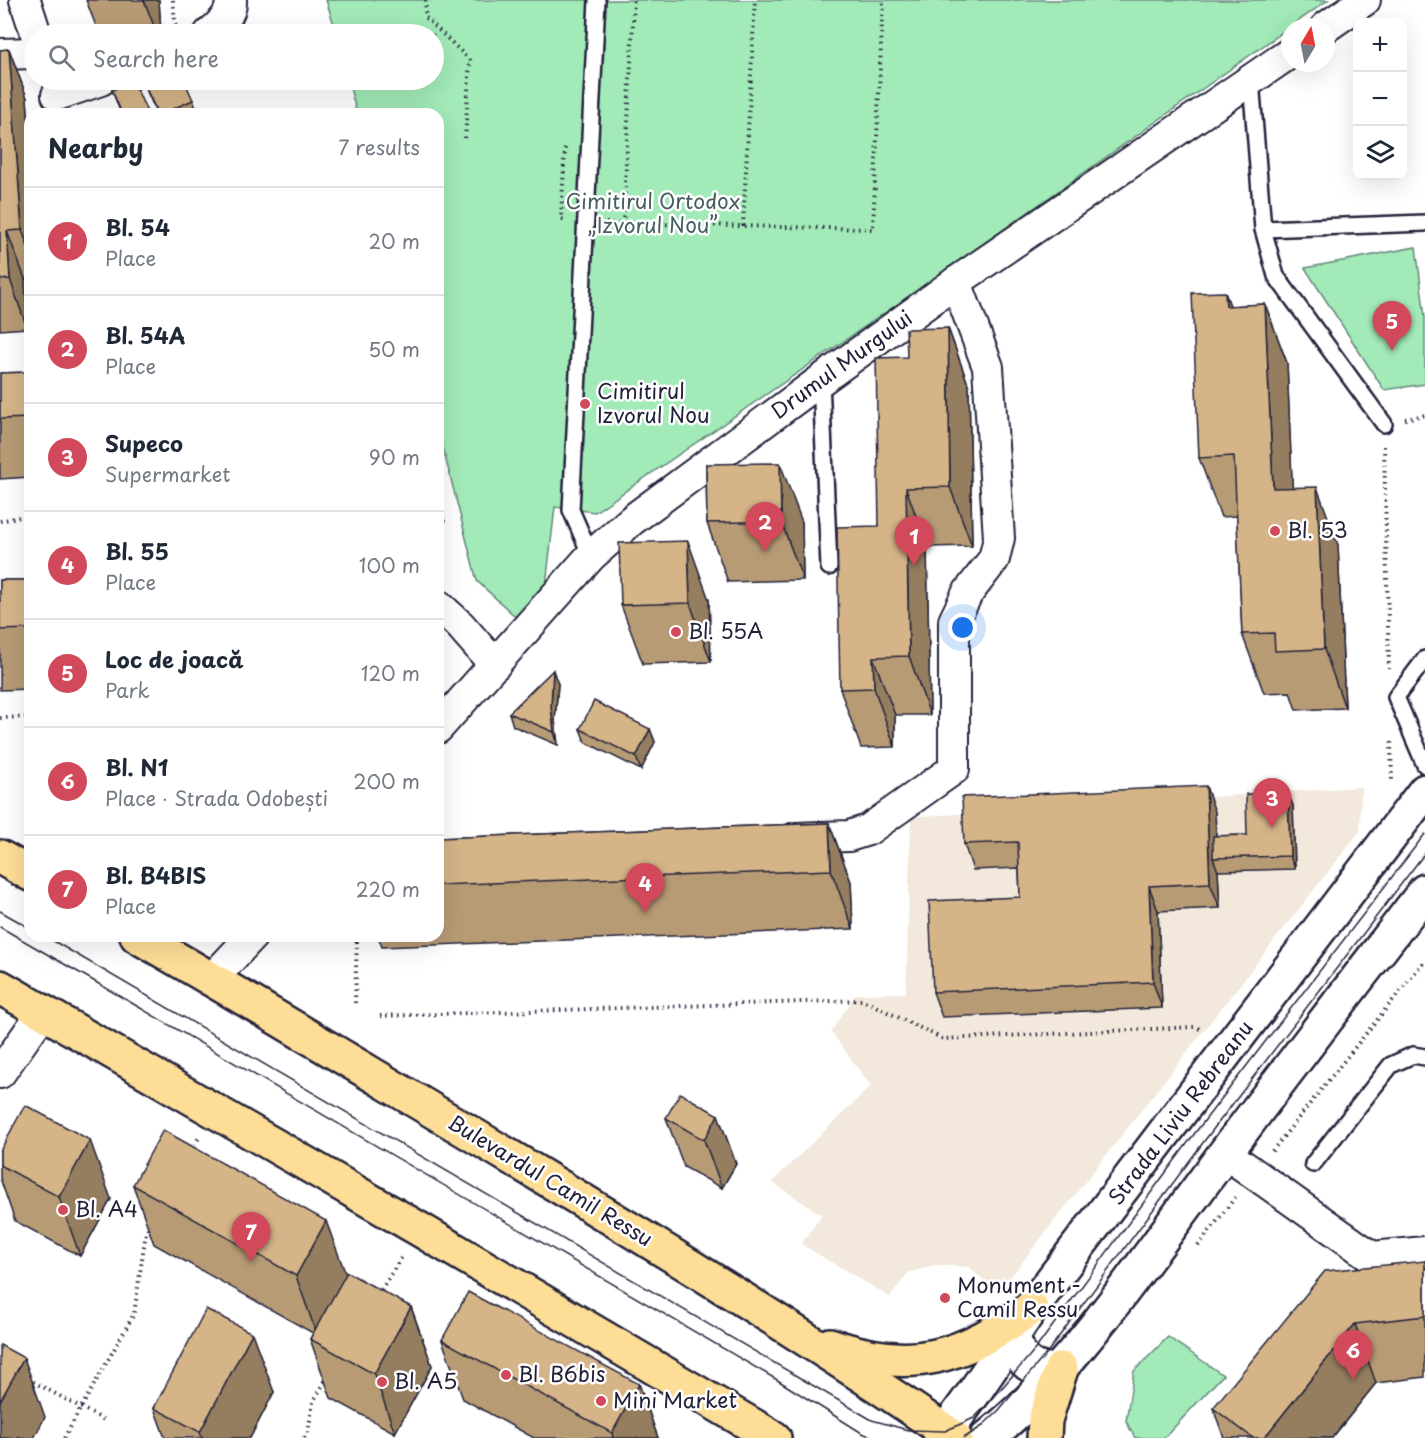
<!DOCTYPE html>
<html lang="en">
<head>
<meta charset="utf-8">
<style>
  body { margin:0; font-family:"Playpen Sans",sans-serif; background:#f2f2f3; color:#1f2937 }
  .controls { position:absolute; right:18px; top:18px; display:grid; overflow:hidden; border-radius:12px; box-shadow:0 6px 24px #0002 }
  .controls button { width:54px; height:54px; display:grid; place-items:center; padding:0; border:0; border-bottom:2px solid #e0e1e3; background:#fff; color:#1f2937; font:30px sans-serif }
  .compass { position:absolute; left:1281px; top:18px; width:54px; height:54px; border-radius:50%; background:#fff; box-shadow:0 6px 24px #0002; rotate:10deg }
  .you { position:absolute; left:963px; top:628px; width:21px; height:21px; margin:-15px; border:4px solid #fff; border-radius:50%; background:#1a73e8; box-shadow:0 0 0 9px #1a73e833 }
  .badge { display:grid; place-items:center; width:39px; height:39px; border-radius:50%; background:#d1495b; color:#fff; font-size:20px; font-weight:700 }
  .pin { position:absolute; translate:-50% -50px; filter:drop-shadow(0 2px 3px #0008) }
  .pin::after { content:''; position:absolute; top:32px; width:21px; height:18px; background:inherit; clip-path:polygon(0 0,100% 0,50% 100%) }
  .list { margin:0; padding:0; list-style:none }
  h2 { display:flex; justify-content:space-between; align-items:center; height:78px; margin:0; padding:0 24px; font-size:26px }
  h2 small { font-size:20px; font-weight:400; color:#747a83 }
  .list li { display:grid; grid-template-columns:39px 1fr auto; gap:18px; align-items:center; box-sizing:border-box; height:108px; padding:0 24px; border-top:2px solid #e0e1e3 }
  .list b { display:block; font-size:22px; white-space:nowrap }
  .list p { margin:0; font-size:20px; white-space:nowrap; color:#747a83 }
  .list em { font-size:20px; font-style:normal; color:#747a83 }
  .icon { flex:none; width:33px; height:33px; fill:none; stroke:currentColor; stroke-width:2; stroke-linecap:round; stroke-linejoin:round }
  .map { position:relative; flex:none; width:1425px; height:1438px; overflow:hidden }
  .search { position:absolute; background:#fff; box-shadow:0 6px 24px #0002; left:24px; top:24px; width:420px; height:66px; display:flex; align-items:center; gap:15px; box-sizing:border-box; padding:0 21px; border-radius:33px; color:#747a83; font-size:22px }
  .panel { position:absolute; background:#fff; box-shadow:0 6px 24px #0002; left:24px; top:108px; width:420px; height:834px; border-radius:18px }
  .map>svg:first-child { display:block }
  .built { fill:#f2e8db }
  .green { fill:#a2eab8; stroke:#62867a; stroke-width:1.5 }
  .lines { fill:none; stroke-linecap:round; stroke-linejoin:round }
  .lane-casing { stroke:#22223b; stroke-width:20 }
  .street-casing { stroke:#22223b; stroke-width:34 }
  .secondary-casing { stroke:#22223b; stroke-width:38 }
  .primary-casing { stroke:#22223b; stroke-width:38 }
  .path { stroke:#22223b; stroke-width:4; stroke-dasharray:1.5 4.5; stroke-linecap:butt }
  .lane { stroke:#fff; stroke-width:15 }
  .street { stroke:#fff; stroke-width:30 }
  .secondary { stroke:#fff; stroke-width:33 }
  .primary { stroke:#fedd96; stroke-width:33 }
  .tram { stroke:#22223b; stroke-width:1.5 }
  .wall { fill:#b79b75; stroke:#22223b; stroke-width:1.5 }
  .shaded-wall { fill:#957e5f; stroke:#22223b; stroke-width:1.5 }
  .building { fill:#d5b488; stroke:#22223b; stroke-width:1.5 }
  .poi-dot { fill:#d1495b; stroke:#fff; stroke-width:2 }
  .labels { text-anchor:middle; stroke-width:5; stroke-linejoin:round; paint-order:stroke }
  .park-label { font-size:21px; fill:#485e60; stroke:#fff }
  .street-label { font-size:21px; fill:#22223b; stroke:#fff }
  .poi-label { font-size:21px; fill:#22223b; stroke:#fff; text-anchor:start }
</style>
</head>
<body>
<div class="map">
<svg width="1425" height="1438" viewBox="0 0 1425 1438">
  <rect width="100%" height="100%" fill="#fff"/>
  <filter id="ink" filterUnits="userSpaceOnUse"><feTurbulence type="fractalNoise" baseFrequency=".0167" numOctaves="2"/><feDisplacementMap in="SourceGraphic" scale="12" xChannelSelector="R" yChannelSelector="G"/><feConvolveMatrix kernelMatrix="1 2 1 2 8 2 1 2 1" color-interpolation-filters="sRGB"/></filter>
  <g filter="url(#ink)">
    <!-- built -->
    <path class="built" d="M1361,787L1360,831L998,1293L969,1267L935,1265L908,1273L890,1297L801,1244L822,1215L772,1182L871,1086L831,1032L856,994L906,993L911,817Z"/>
    <!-- green -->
    <g class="green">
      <path d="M326,0H1328L924,286L595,512L555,507L545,594L518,619L477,581L438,429V114H357L348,80H434V34H337Z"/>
      <path d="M1416,247L1425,317V384L1384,390L1305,268Z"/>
      <path d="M1168,1337L1223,1375L1164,1438H1135L1126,1421L1134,1371Z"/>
    </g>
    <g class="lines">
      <!-- lane casing -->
      <g class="lane-casing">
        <g id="lane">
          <path d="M1251,80L1263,229L1276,276L1384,424"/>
          <path d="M1263,229L1425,223"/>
          <path d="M821,380L829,567"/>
          <path d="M591,556L571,510L597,0"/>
          <path d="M1425,659L1396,697L1425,765"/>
          <path d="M1313,1164L1391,1065L1413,1055L1425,1057"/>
        </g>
      </g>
      <!-- street casing -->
      <g class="street-casing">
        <g id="street">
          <path d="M25,0L36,34"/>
          <path d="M1326,27L1365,0"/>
          <path d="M209,34C220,25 232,15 231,0"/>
          <path d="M0,54L34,53"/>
          <path d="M57,95L101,80"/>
          <path d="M438,605L460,625L495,665"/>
          <path d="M438,728L591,556L632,520L821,380L956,282L1290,53"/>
          <path d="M795,838L849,836L868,830L954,769V621L967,594L994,559L999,538L988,367L956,282"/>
          <path d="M212,979L252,936"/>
          <path d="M0,1073L43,1012"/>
          <path d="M1225,1153L1372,1257L1425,1252"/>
        </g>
      </g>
      <!-- secondary casing -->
      <g class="secondary-casing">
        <g id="secondary">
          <path d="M1013,1336C1019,1362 1033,1374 1061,1369"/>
          <path d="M941,1438L973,1394L1031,1308L1425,791"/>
          <path d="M987,1438C1073,1369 1133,1276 1199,1188C1273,1088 1349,990 1425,891"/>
        </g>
      </g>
      <!-- primary casing -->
      <g class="primary-casing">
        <g id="primary">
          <path d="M0,857L30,874"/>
          <path d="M137,936C247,999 356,1065 465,1130C631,1229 796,1329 955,1438"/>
          <path d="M0,987L419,1229L774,1438"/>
          <path d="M830,1345C914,1374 960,1358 1031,1308"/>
          <path d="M1044,1438L1045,1420L1061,1369"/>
        </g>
      </g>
      <!-- path -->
      <g class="path">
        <path d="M173,0L176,34"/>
        <path d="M426,0L425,17L470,60L465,140"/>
        <path d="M565,148L561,219L566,220"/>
        <path d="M606,223L873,229L883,0"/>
        <path d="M623,224L634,0"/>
        <path d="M743,226L755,0"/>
        <path d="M1405,419L1425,415"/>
        <path d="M1384,446L1389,669"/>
        <path d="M0,521L30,515"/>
        <path d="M0,718L30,717"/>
        <path d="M1391,742L1392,783"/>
        <path d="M355,1003L357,936"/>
        <path d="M380,1016L863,1000L943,1039L1194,1027L1203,1030"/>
        <path d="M191,1150L200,1136"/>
        <path d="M1272,1151L1425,960"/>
        <path d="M1198,1246L1237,1195"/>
        <path d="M378,1295L403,1255"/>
        <path d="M28,1379L104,1420"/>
        <path d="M64,1438L134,1314L146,1232L150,1225"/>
        <path d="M304,1438L308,1432L313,1402L327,1378"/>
      </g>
      <!-- lane -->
      <use href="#lane" class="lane"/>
      <!-- street -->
      <use href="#street" class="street"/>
      <!-- secondary -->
      <use href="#secondary" class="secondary"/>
      <!-- primary -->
      <use href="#primary" class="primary"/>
      <!-- tram -->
      <g class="tram">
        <path d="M0,911L30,928"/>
        <path d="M0,927L118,995L779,1381L862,1433L875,1438"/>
        <path d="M45,936L872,1420L908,1430L945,1431L974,1418L989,1403L1037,1347L1195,1133L1425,834"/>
        <path d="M964,1438L981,1427L999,1410L1046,1354L1205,1140L1425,853"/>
      </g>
    </g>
    <!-- wall -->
    <g class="wall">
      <path d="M86,0H159L161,34H99Z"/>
      <path d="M9,49L27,98L30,145V279H25L27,328L0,330V50Z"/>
      <path d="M142,80L174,83L193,100L198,113L195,114H157Z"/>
      <path d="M112,90L148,114H121Z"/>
      <path d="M1265,304L1287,363L1292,488L1338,545L1345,708L1296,710L1290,692L1264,693L1242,634L1237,516L1221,517L1199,458L1230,306Z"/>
      <path d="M948,328L969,387L972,546L927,547L930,715H895V747L861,748L840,689L879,526L907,357Z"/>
      <path d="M30,372V477L0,479V373Z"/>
      <path d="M706,464L802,522L803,580L728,582L707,523Z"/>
      <path d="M438,503L445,522L438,526Z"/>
      <path d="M0,580H30V689L0,690Z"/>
      <path d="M709,600L711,662L643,664L621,605Z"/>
      <path d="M558,684L555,720L558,745L513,726L509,713Z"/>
      <path d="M580,729H650L655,742L641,770L585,742Z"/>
      <path d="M1288,793L1293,806L1295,869L1218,871L1220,908L1158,911L1162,1008L942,1017L933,992L1020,897L1019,868L973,870L964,844L1215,812L1216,836L1247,835Z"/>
      <path d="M829,823L851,882L853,929L382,947L378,936H438V838Z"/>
      <path d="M718,1115L736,1164L722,1188L684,1167L666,1118Z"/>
      <path d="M0,1151L111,1199L80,1256L15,1221L0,1178Z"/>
      <path d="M133,1185L346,1274L411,1307L432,1366L395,1433L331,1398L310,1339L313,1333L154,1244Z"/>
      <path d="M1425,1261V1377L1376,1383L1332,1438H1224L1213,1408Z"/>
      <path d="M442,1340L639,1384L658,1438H534L463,1399Z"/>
      <path d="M274,1392L250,1438H165L154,1408Z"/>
    </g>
    <!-- shaded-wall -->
    <g class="shaded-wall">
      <path d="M144,0H159L161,34H157Z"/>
      <path d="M9,49L27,98L30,145V252L22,230Z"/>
      <path d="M7,231L25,279L27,328L10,279Z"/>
      <path d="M1225,292L1247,350L1226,306Z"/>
      <path d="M1265,304L1287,363L1295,547L1273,488Z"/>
      <path d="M948,328L969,387L972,546L950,487Z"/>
      <path d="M780,463L802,522L803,580L781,521Z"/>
      <path d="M1317,487L1338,545L1345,708L1324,649Z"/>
      <path d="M906,488L927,547L930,715L909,656Z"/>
      <path d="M688,541L709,600L711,662L690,603Z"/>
      <path d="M438,625L439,627L440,677L438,671Z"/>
      <path d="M873,657L895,715V747L874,688Z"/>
      <path d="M553,670L558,684L555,720L558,745L554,732L551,707Z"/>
      <path d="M650,729L655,742L641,770L636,757Z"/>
      <path d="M1206,786L1215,812L1217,858H1213L1218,871L1220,908L1210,883Z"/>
      <path d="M1288,793L1293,806L1295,869L1290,856Z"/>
      <path d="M829,823L851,882L853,929L831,870Z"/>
      <path d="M1149,886L1158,911L1162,1008L1153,982Z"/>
      <path d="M718,1115L736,1164L722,1188L704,1140Z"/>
      <path d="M90,1140L111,1199L80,1256L59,1197Z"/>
      <path d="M326,1221L348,1280L317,1335L296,1276Z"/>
      <path d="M411,1307L432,1366L395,1433L374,1374Z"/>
      <path d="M1355,1324L1376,1383L1332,1438H1264Z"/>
      <path d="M252,1333L274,1392L250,1438H202L200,1432Z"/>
      <path d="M24,1358L45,1417L34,1438H0V1401Z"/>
      <path d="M639,1384L658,1438H613L612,1433Z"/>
    </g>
    <!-- building -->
    <g class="building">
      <path d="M9,49L22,230L7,231L10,279L0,280V50Z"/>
      <path d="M142,80H173L174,83L184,80L193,100L161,114H158Z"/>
      <path d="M133,81L148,114H122L112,90Z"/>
      <path d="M1225,292L1226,306L1265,304L1273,488L1317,487L1324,649L1275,651L1274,633L1242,634L1234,456L1199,458L1192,293Z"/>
      <path d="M948,328L950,487L906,488L909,656L873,657L874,688L840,689L837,527L879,526L876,358L907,357L906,329Z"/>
      <path d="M30,372V418L0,419V373Z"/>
      <path d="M780,463L781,521L707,523L706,464Z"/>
      <path d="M688,541L690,603L621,605L619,543Z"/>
      <path d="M0,580H30V629L0,630Z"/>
      <path d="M553,670L551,707L554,732L509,713Z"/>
      <path d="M594,701L650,729L636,757L580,729Z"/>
      <path d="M1206,786L1210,883L1149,886L1153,982L933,992L929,901L1020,897L1018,842L964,844L962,797Z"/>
      <path d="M1288,793L1290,856L1213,858V836L1247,835L1246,794Z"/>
      <path d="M829,823L831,870L438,885V838Z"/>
      <path d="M680,1093L718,1115L704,1140L666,1118Z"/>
      <path d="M25,1105L90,1140L59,1197L0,1165V1151Z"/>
      <path d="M163,1130L326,1221L296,1276L133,1185Z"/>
      <path d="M1425,1261V1316L1355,1324L1264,1438H1253L1213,1408L1325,1271Z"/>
      <path d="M347,1272L411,1307L374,1374L310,1339Z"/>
      <path d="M468,1292L639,1384L612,1433L442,1340Z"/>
      <path d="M206,1309L252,1333L200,1432L154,1408Z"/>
      <path d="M0,1345L24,1358L0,1401Z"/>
    </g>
  </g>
  <!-- markers -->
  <g class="poi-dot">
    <circle cx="585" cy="404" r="6"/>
    <circle cx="1275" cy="531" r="6"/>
    <circle cx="676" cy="632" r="6"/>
    <circle cx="63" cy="1210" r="6"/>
    <circle cx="945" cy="1298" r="6"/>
    <circle cx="506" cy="1375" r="6"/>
    <circle cx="382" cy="1382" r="6"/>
    <circle cx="601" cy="1401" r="6"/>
  </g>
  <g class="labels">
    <!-- park labels -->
    <g class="park-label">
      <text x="653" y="209">Cimitirul Ortodox<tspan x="653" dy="24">„Izvorul Nou”</tspan></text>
    </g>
    <!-- street labels -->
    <g class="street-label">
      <text transform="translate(842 365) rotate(-36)" y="7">Drumul Murgului</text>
      <text transform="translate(1181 1113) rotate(-53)" y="7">Strada Liviu Rebreanu</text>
      <text transform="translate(550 1181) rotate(31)" y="7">Bulevardul Camil Ressu</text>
    </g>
    <!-- poi labels -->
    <g class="poi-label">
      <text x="597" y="399">Cimitirul<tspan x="597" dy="24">Izvorul Nou</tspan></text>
      <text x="1287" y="538">Bl. 53</text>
      <text x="688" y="639">Bl. 55A</text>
      <text x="75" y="1217">Bl. A4</text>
      <text x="957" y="1293">Monument -<tspan x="957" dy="24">Camil Ressu</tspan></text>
      <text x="518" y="1382">Bl. B6bis</text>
      <text x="394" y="1389">Bl. A5</text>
      <text x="613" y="1408">Mini Market</text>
    </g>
  </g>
</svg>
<div class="controls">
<button>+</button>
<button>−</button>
<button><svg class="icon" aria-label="layers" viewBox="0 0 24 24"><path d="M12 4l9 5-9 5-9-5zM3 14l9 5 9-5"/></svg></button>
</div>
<svg class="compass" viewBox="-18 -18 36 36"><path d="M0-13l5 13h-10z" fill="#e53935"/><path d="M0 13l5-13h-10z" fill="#747a83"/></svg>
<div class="you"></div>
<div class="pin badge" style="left:914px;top:566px">1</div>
<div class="pin badge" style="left:765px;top:552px">2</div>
<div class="pin badge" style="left:1272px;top:828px">3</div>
<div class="pin badge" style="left:645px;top:913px">4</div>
<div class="pin badge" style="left:1392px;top:351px">5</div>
<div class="pin badge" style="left:1353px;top:1380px">6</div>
<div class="pin badge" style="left:251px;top:1262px">7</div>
<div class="search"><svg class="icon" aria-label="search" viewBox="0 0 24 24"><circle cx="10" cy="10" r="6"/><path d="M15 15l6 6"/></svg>Search here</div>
<section class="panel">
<h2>Nearby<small>7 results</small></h2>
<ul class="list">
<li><span class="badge">1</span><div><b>Bl. 54</b><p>Place</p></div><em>20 m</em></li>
<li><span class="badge">2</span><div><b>Bl. 54A</b><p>Place</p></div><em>50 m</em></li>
<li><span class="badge">3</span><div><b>Supeco</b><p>Supermarket</p></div><em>90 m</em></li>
<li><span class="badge">4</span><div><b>Bl. 55</b><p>Place</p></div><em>100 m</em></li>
<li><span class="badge">5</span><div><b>Loc de joacă</b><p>Park</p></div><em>120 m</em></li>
<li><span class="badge">6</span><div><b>Bl. N1</b><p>Place · Strada Odobești</p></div><em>200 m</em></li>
<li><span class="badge">7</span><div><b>Bl. B4BIS</b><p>Place</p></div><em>220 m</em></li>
</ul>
</section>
</div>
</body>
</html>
